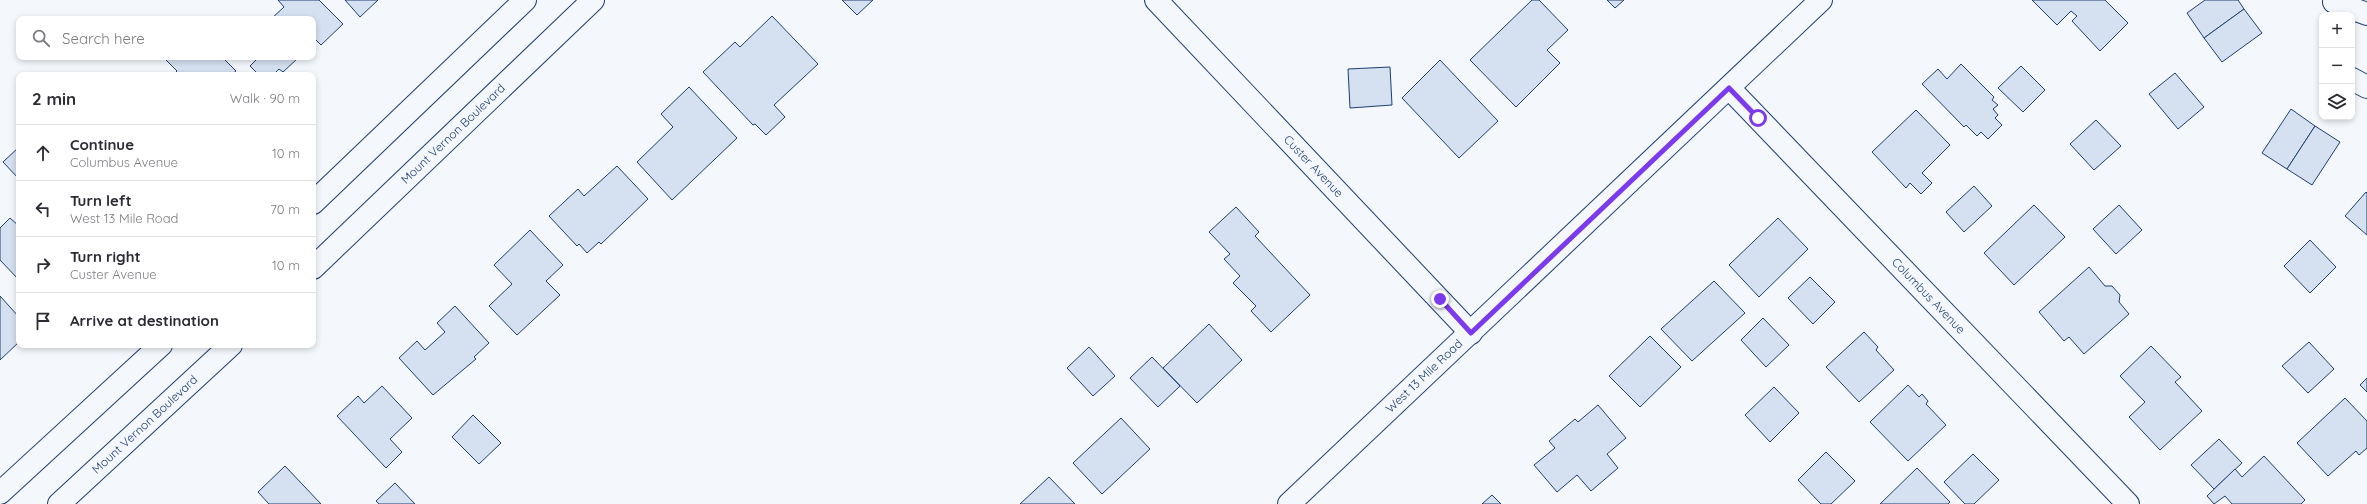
<!DOCTYPE html>
<html lang="en">
<head>
<meta charset="utf-8">
<style>
  body { margin:0; font-family:Quicksand,sans-serif; background:#f7f7f7; color:#2b2b33 }
  .controls { position:absolute; right:12px; top:12px; display:grid; overflow:hidden; border-radius:8px; box-shadow:0 2px 6px #0003 }
  .controls button { width:36px; height:36px; display:grid; place-items:center; padding:0; border:0; border-bottom:1px solid #e1e1e2; background:#fff; color:#2b2b33; font:20px sans-serif }
  .stop { position:absolute; width:12px; height:12px; margin:-9px; border:3px solid #7c3aed; border-radius:50%; background:#fff }
  .stop.end { background:#7c3aed; border-color:#fff; box-shadow:0 1px 4px #0008 }
  .list { margin:0; padding:0; list-style:none }
  h2 { display:flex; justify-content:space-between; align-items:center; height:52px; margin:0; padding:0 16px; font-size:17px }
  h2 small { font-size:13px; font-weight:400; color:#7c7c81 }
  .list li { display:grid; grid-template-columns:26px 1fr auto; gap:12px; align-items:center; box-sizing:border-box; height:56px; padding:0 16px; border-top:1px solid #e1e1e2 }
  .list b { display:block; font-size:15px; white-space:nowrap }
  .list p { margin:0; font-size:13px; white-space:nowrap; color:#7c7c81 }
  .list em { font-size:13px; font-style:normal; color:#7c7c81 }
  .icon { flex:none; width:22px; height:22px; fill:none; stroke:currentColor; stroke-width:2; stroke-linecap:round; stroke-linejoin:round }
  .map { position:relative; flex:none; width:2367px; height:504px; overflow:hidden }
  .search { position:absolute; background:#fff; box-shadow:0 2px 6px #0003; left:16px; top:16px; width:300px; height:44px; display:flex; align-items:center; gap:10px; box-sizing:border-box; padding:0 14px; border-radius:8px; color:#7c7c81; font-size:15px }
  .panel { position:absolute; background:#fff; box-shadow:0 2px 6px #0003; left:16px; top:72px; width:300px; height:276px; border-radius:8px }
  .map>svg:first-child { display:block }
  .building { fill:#d5e0f0; stroke:#1d3f73 }
  .lines { fill:none; stroke-linecap:round; stroke-linejoin:round }
  .minor-casing { stroke:#1d3f73; stroke-width:24 }
  .secondary-casing { stroke:#1d3f73; stroke-width:24 }
  .minor { stroke:#f4f7fb; stroke-width:22 }
  .secondary { stroke:#f4f7fb; stroke-width:22 }
  .route { stroke:#7c3aed; stroke-width:5 }
  .labels { text-anchor:middle; stroke-width:3; stroke-linejoin:round; paint-order:stroke }
  .street-label { font-size:12px; fill:#1d3f73; stroke:#f4f7fb }
</style>
</head>
<body>
<div class="map">
<svg width="2367" height="504" viewBox="0 0 2367 504">
  <rect width="100%" height="100%" fill="#f4f7fb"/>
  <!-- building -->
  <g class="building">
    <path d="M278,0H319L343,24L321,45L315,39L313,41V19H271L284,7Z"/>
    <path d="M345,0H378L360,17Z"/>
    <path d="M842,0H873L857,15Z"/>
    <path d="M1532,0H1539L1568,30L1547,50L1560,63L1516,107L1470,60Z"/>
    <path d="M1607,0H1624L1615,8Z"/>
    <path d="M2032,0H2105L2128,23L2100,51L2072,21L2077,16L2071,11L2057,25Z"/>
    <path d="M2205,0H2238L2244,9L2204,38L2187,13Z"/>
    <path d="M2244,9L2262,33L2222,62L2204,38Z"/>
    <path d="M772,16L818,64L774,105L785,117L766,135L755,124L753,125L703,72L735,42L740,47Z"/>
    <path d="M163,57H222L236,71L231,75H173L177,71Z"/>
    <path d="M259,57H295L297,59L283,72L279,69L273,75H259L250,66Z"/>
    <path d="M1440,60L1498,121L1459,158L1402,98Z"/>
    <path d="M1961,64L1994,97L1992,100L1998,105L1993,109L1998,115L1995,118L2002,125L1988,139L1981,132L1977,136L1966,125L1964,127L1922,84L1938,69L1947,79Z"/>
    <path d="M2021,66L2045,90L2023,112L1998,88Z"/>
    <path d="M1390,67L1392,105L1350,108L1348,69Z"/>
    <path d="M2175,73L2204,107L2178,129L2149,94Z"/>
    <path d="M689,87L737,138L672,200L637,162L673,127L661,114Z"/>
    <path d="M2291,109L2315,126L2287,169L2262,153Z"/>
    <path d="M1916,110L1950,145L1922,173L1932,183L1921,194L1910,183L1906,188L1872,152Z"/>
    <path d="M2096,120L2121,146L2094,170L2070,144Z"/>
    <path d="M2315,126L2340,142L2312,185L2287,169Z"/>
    <path d="M19,147V179L3,162Z"/>
    <path d="M617,166L648,199L601,244L599,242L587,253L579,244L577,246L549,216L578,189L584,196Z"/>
    <path d="M1974,186L1992,206L1964,232L1946,212Z"/>
    <path d="M2366,192L2367,193V235L2345,216Z"/>
    <path d="M2034,205L2065,237L2014,285L1984,253Z"/>
    <path d="M2119,205L2142,230L2116,254L2093,229Z"/>
    <path d="M1236,207L1259,232L1255,236L1310,295L1271,332L1251,311L1256,306L1233,283L1240,276L1224,259L1230,254L1209,232Z"/>
    <path d="M10,218L19,226V280L0,260V228Z"/>
    <path d="M1778,218L1808,249L1759,297L1729,265Z"/>
    <path d="M530,230L563,265L546,281L560,295L517,335L489,306L512,284L494,265Z"/>
    <path d="M2310,240L2336,267L2310,293L2284,266Z"/>
    <path d="M2089,267L2105,286H2112L2120,295L2119,302L2129,314L2084,354L2069,337L2064,341L2039,312Z"/>
    <path d="M1810,277L1835,302L1813,324L1788,298Z"/>
    <path d="M1714,281L1745,313L1692,361L1661,329Z"/>
    <path d="M0,296L19,317V342L0,360Z"/>
    <path d="M455,306L489,343L474,357L476,359L433,395L399,358L417,341L425,350L445,332L437,323Z"/>
    <path d="M1763,318L1789,345L1766,367L1741,340Z"/>
    <path d="M1209,324L1242,360L1197,403L1163,368Z"/>
    <path d="M1864,332L1878,347L1876,350L1894,370L1859,402L1826,367Z"/>
    <path d="M1650,336L1681,367L1640,407L1609,376Z"/>
    <path d="M2309,342L2334,369L2308,393L2282,366Z"/>
    <path d="M2151,346L2181,377L2175,382L2202,411L2160,450L2129,417L2145,402L2120,376Z"/>
    <path d="M1089,347L1115,376L1093,396L1067,368Z"/>
    <path d="M1152,357L1180,386L1158,407L1130,378Z"/>
    <path d="M2367,378V392L2360,385Z"/>
    <path d="M1908,385L1919,397L1922,394L1928,401L1926,404L1946,425L1908,461L1870,422Z"/>
    <path d="M382,386L412,418L390,439L402,452L386,468L337,416L358,396L364,403Z"/>
    <path d="M1774,387L1799,413L1770,442L1745,415Z"/>
    <path d="M2345,398L2367,421V448L2359,455L2356,451L2328,476L2297,443Z"/>
    <path d="M1598,405L1626,438L1607,454L1618,468L1591,491L1577,475L1557,492L1534,465L1555,448L1549,441L1575,419L1578,422Z"/>
    <path d="M473,415L501,443L479,464L452,437Z"/>
    <path d="M1121,418L1150,449L1102,494L1073,463Z"/>
    <path d="M2219,439L2242,463L2214,489L2191,465Z"/>
    <path d="M1826,452L1855,481L1831,504H1821L1798,480Z"/>
    <path d="M1973,454L1999,480L1974,504H1965L1944,482Z"/>
    <path d="M2264,456L2305,500L2301,504H2232L2225,496L2214,504L2207,496L2235,469L2242,477Z"/>
    <path d="M285,466L321,504H269L258,492Z"/>
    <path d="M1917,468L1950,502L1948,504H1880Z"/>
    <path d="M1049,477L1075,504H1020Z"/>
    <path d="M395,483L415,504H379L376,501Z"/>
    <path d="M1492,495L1501,504H1482Z"/>
  </g>
  <g class="lines">
    <!-- minor casing -->
    <g class="minor-casing">
      <g id="minor">
        <path id="s1" d="M1156,0L1471,333"/>
        <path d="M2334,2L2367,14"/>
        <path d="M2352,79L2367,87"/>
        <path id="s2" d="M1729,88L2128,504"/>
        <path d="M313,203L525,0"/>
        <path id="s3" d="M313,268L593,0"/>
        <path d="M0,493L161,345"/>
        <path id="s4" d="M59,504L231,345"/>
      </g>
    </g>
    <!-- secondary casing -->
    <g class="secondary-casing">
      <g id="secondary">
        <path id="s5" d="M1289,504L1821,0"/>
      </g>
    </g>
    <!-- minor -->
    <use href="#minor" class="minor"/>
    <!-- secondary -->
    <use href="#secondary" class="secondary"/>
  </g>
  <g class="lines">
    <!-- route -->
    <path class="route" d="M1440,299L1471,333L1729,88L1758,118"/>
  </g>
  <g class="labels">
    <!-- street labels -->
    <g class="street-label">
      <text dy="4" stroke="none"><textPath href="#s3" startOffset="194">Mount Vernon Boulevard</textPath></text>
      <text dy="4" stroke="none"><textPath href="#s1" startOffset="229">Custer Avenue</textPath></text>
      <text dy="4" stroke="none"><textPath href="#s2" startOffset="288">Columbus Avenue</textPath></text>
      <text dy="4" stroke="none"><textPath href="#s5" startOffset="186">West 13 Mile Road</textPath></text>
      <text dy="4" stroke="none"><textPath href="#s4" startOffset="117">Mount Vernon Boulevard</textPath></text>
    </g>
  </g>
</svg>
<div class="controls">
<button>+</button>
<button>−</button>
<button><svg class="icon" aria-label="layers" viewBox="0 0 24 24"><path d="M12 4l9 5-9 5-9-5zM3 14l9 5 9-5"/></svg></button>
</div>
<div class="stop" style="left:1758px;top:118px"></div>
<div class="stop end" style="left:1440px;top:299px"></div>
<div class="search"><svg class="icon" aria-label="search" viewBox="0 0 24 24"><circle cx="10" cy="10" r="6"/><path d="M15 15l6 6"/></svg>Search here</div>
<section class="panel">
<h2>2 min<small>Walk · 90 m</small></h2>
<ul class="list">
<li><svg class="icon" aria-label="ahead" viewBox="0 0 24 24"><path d="M12 20V5M6 11l6-6 6 6"/></svg><div><b>Continue</b><p>Columbus Avenue</p></div><em>10 m</em></li>
<li><svg class="icon" aria-label="left" viewBox="0 0 24 24"><path d="M17 20v-9H6M10 6l-5 5 5 5"/></svg><div><b>Turn left</b><p>West 13 Mile Road</p></div><em>70 m</em></li>
<li><svg class="icon" aria-label="right" viewBox="0 0 24 24"><path d="M7 20v-9h11M14 6l5 5-5 5"/></svg><div><b>Turn right</b><p>Custer Avenue</p></div><em>10 m</em></li>
<li><svg class="icon" aria-label="arrive" viewBox="0 0 24 24"><path d="M6 21V4h12l-3 4 3 4H6"/></svg><div><b>Arrive at destination</b></div></li>
</ul>
</section>
</div>
</body>
</html>
